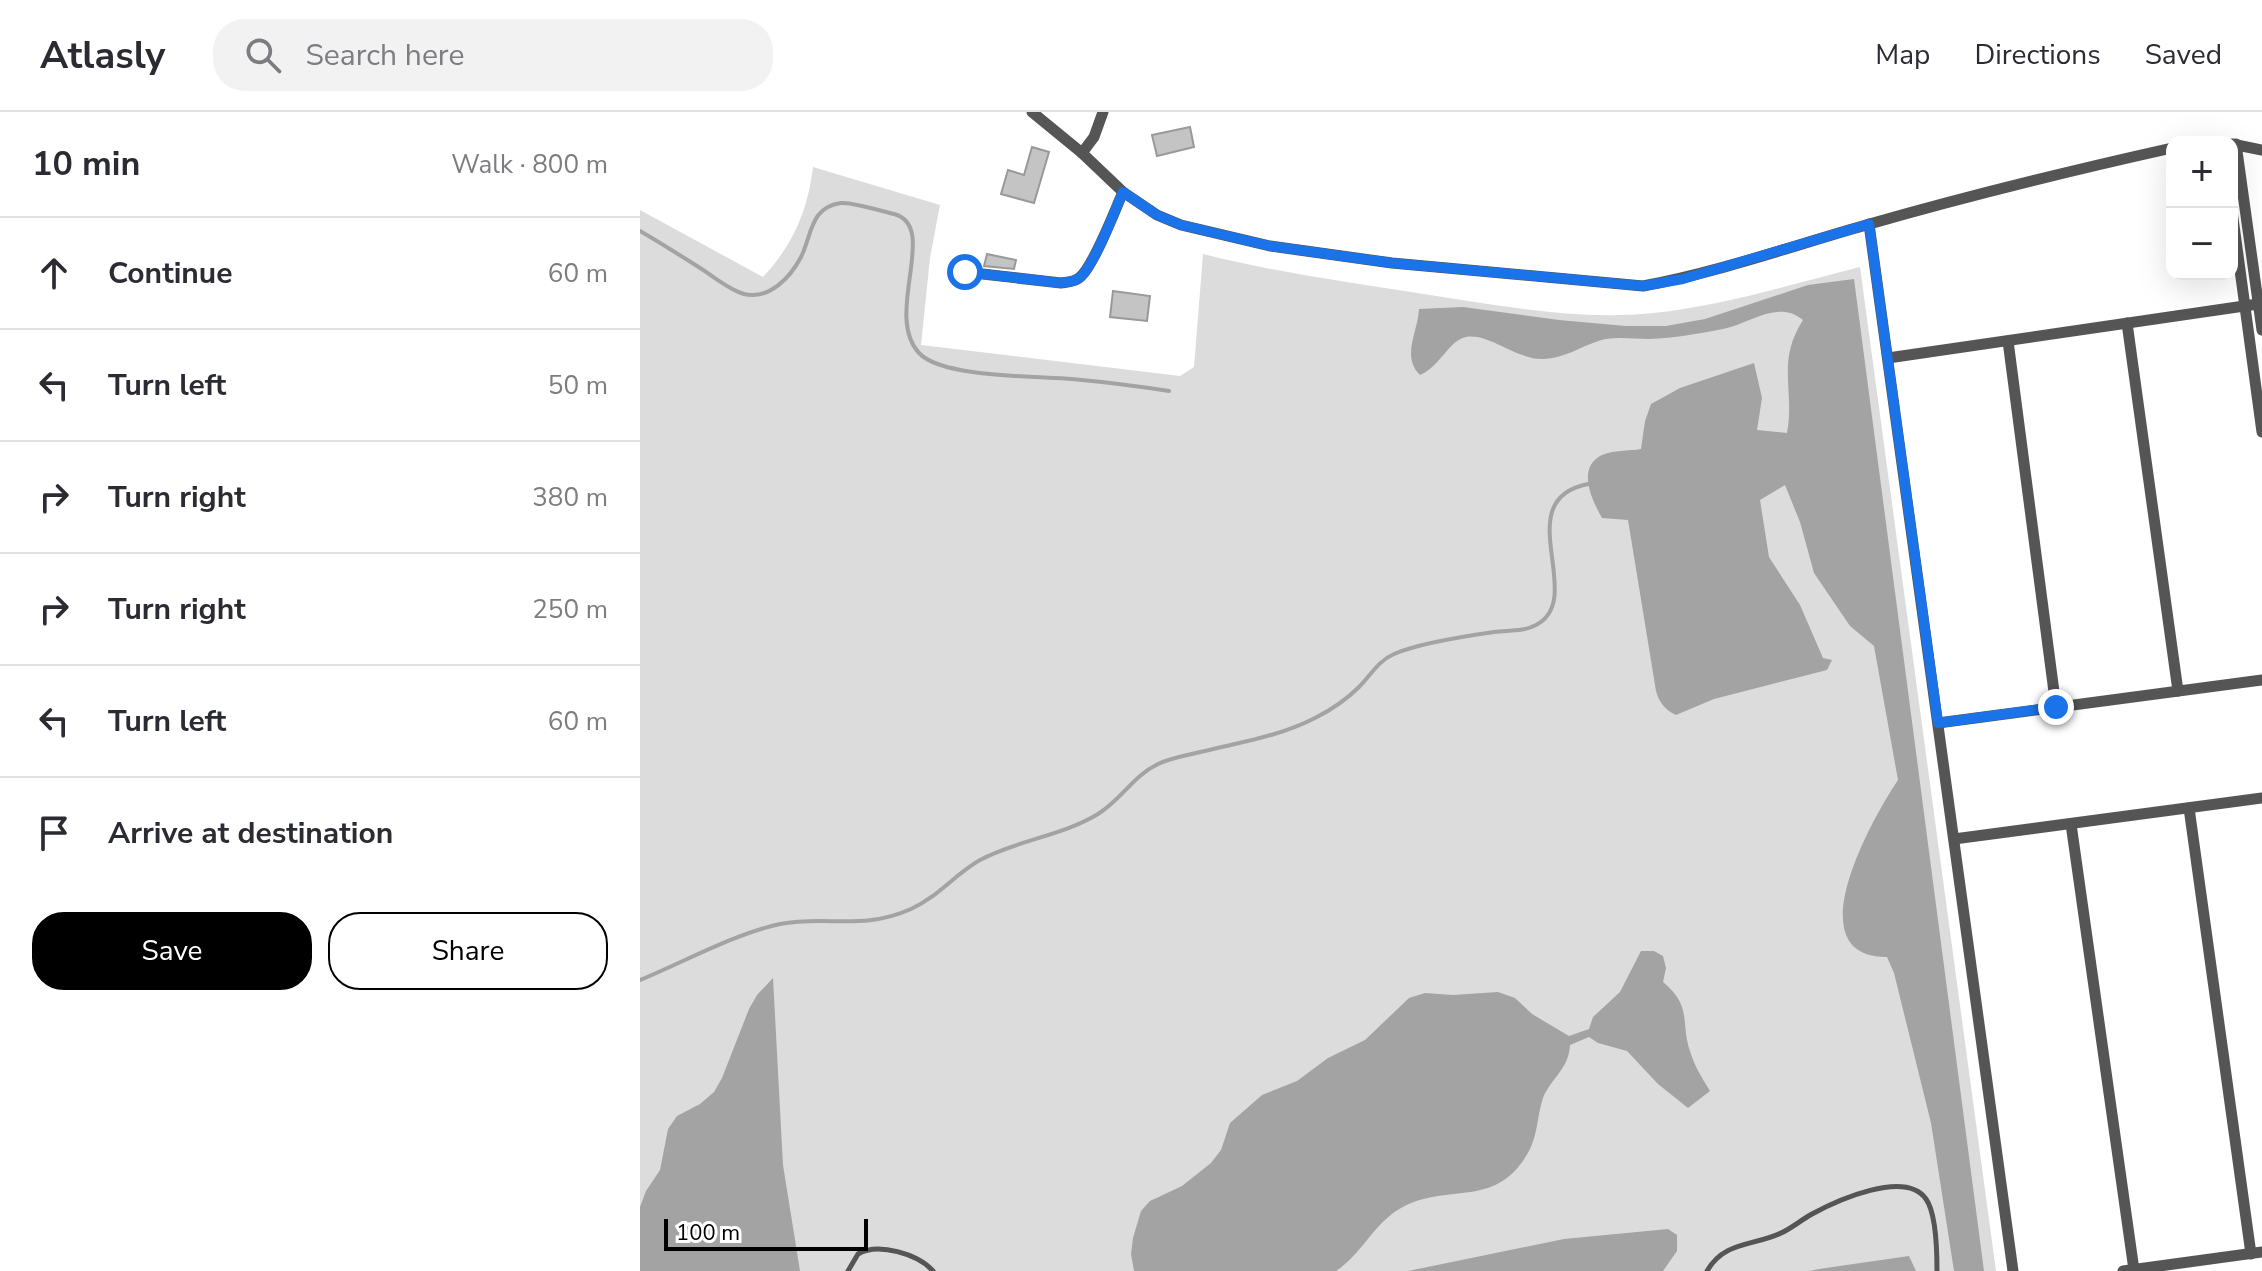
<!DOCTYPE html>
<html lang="en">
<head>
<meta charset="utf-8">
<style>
  body { margin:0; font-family:"Nunito Sans",sans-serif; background:#f2f2f3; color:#2b2b33 }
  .controls { position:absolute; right:24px; top:24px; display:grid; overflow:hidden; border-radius:16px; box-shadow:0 8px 32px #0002 }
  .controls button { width:72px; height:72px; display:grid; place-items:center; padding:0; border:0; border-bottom:2px solid #e1e1e2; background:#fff; color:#2b2b33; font:40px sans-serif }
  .scale { position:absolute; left:24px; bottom:20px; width:204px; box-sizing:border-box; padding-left:8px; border:4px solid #000; border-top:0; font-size:22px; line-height:28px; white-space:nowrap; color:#000; -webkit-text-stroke:6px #fff; paint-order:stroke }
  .stop { position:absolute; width:24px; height:24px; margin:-18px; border:6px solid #1a73e8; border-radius:50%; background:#fff }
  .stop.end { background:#1a73e8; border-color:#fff; box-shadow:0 2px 8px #0008 }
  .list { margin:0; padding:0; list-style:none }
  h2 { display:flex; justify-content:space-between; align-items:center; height:104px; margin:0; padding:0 32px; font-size:34px }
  h2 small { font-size:26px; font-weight:400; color:#7c7c81 }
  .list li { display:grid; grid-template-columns:52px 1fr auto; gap:24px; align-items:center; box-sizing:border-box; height:112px; padding:0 32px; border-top:2px solid #e1e1e2 }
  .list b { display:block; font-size:30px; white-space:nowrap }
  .list em { font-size:26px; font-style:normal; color:#7c7c81 }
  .actions { display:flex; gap:16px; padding:24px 32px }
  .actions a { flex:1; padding:18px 0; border:2px solid #000; border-radius:32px; text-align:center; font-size:28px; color:#000 }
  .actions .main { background:#000; color:#fff }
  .icon { flex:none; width:44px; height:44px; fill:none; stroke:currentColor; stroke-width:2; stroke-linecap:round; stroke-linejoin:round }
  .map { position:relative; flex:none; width:1622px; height:1159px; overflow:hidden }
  header { display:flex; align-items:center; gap:48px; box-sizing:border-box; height:112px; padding:0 40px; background:#fff; border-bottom:2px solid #e1e1e2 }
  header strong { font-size:38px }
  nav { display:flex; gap:44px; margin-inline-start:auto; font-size:28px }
  .search { width:560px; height:72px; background:#f2f2f3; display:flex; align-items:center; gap:20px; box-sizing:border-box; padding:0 28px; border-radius:32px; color:#7c7c81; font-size:30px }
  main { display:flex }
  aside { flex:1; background:#fff }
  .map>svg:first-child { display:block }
  .green { fill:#dcdcdc }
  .water { fill:#a3a3a3 }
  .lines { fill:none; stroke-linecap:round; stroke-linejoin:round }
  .stream { stroke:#a3a3a3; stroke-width:4 }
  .building { fill:#c4c4c4; stroke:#999; stroke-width:2 }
  .service { stroke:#555; stroke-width:5 }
  .minor { stroke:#555; stroke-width:11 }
  .route { stroke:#1a73e8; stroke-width:10 }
</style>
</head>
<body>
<header>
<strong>Atlasly</strong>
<div class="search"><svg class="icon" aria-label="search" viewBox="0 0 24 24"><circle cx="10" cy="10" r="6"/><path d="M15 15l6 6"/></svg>Search here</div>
<nav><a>Map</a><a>Directions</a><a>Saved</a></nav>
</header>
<main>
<aside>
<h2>10 min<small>Walk · 800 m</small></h2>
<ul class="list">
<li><svg class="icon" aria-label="ahead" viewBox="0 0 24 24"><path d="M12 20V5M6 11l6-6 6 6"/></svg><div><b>Continue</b></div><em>60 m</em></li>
<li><svg class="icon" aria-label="left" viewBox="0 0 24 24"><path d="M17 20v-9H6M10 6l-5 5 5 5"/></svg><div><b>Turn left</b></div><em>50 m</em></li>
<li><svg class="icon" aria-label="right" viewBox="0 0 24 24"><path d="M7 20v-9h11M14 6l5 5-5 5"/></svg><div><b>Turn right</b></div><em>380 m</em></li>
<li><svg class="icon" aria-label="right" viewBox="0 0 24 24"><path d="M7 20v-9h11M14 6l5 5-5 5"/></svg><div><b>Turn right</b></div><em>250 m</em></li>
<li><svg class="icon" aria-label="left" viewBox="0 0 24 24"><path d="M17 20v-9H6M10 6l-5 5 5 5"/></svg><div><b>Turn left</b></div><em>60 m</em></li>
<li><svg class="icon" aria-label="arrive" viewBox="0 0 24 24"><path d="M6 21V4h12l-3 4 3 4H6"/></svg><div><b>Arrive at destination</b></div></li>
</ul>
<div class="actions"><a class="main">Save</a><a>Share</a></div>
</aside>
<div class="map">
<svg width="1622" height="1159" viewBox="0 0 1622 1159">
  <rect width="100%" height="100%" fill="#fff"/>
  <!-- green -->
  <path class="green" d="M173,55L300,93L290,146L281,233L540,264L554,255L563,142C638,161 714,171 790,183C863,194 938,209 1013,201C1083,194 1152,172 1220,155L1356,1159H0V98L123,165C153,133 168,98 173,55Z"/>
  <!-- water -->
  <g class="water">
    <path d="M1214,167L1344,1159H1314L1291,1011L1254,861L1247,845C1153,845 1235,702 1258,668L1234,534L1210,514L1174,461L1160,410L1145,373L1120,388L1129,445L1160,493L1183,546L1192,548L1187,558L1074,587L1036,603C1025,598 1019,590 1016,579L988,408L962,406C952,388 936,356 962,343C973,338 989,339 1001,337L1005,309L1011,292L1040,276L1114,251L1122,286L1117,318L1147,321C1155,278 1136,250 1163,208C1138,187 1109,212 1083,217C1058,222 1034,226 1009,227C995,227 980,225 966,227C943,232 926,247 902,247C875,247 849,221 826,225C808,229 801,254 780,263C761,244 778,220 779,197L823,195L919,208L986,214H1026L1065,207L1168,173Z"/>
    <path d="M1001,839H1014L1023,844L1026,856L1023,870C1053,895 1040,910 1050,939C1054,953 1062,966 1070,979L1048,996L1018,972L987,939L958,931L949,925L930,933C929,957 911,966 903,986C897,1004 898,1022 889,1039C856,1099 808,1069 761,1096C734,1111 722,1142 696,1159H494L491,1142L493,1126L501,1099L510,1089L542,1074L571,1051L581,1038L590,1011L622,983L657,969L688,946L725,928L769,886L785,881L813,883L858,880L875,886L892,902L929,924L949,917L953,905L980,880Z"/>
    <path d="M133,866L143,1053L160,1159H0V1095L6,1079L20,1058L28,1017L37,1004L60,992L74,980L82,966L109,897L117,883Z"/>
    <path d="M1028,1117L1037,1123V1139L1023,1159H768L924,1127Z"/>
    <path d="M1269,1144L1276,1159H1169L1179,1157Z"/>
  </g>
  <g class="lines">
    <!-- stream -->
    <g class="stream">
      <path d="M0,119C19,130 38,142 57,154C72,163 87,177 104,182C129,188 150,166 161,145C172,123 170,95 201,91C212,90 242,99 254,102C300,114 243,203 279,241C302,266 397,264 432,267C464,270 497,274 529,279"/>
      <path d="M0,868C44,850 94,822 140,812C187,803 222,819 271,797C298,785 315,762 340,748C377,728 422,724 458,702C481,688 493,664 518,652C533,645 549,643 565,639C602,630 640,624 675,606C691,598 706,588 719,575C731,563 738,549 754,542C779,531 826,524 854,520C868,518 883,520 896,513C948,486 867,388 948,372"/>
    </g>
  </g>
  <!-- building -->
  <g class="building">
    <path d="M550,15L554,35L517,44L512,23Z"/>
    <path d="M392,35L409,40L394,91L361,82L368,58L384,63Z"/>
    <path d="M347,142L376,148L374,157L344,154Z"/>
    <path d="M473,179L510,184L507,209L470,205Z"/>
  </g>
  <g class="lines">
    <!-- service -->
    <g class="service">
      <path d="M208,1159L218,1142C238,1130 278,1142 293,1159"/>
      <path d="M1067,1159C1084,1129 1114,1134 1141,1121C1152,1116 1161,1108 1172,1102C1196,1089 1265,1057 1286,1087C1296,1101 1297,1142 1297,1159"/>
    </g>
    <!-- minor -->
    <g class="minor">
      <path d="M392,0L442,41L483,80L517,103L541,113L630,134L752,151L1003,174C1079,160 1152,134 1226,113C1327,84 1429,59 1532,36"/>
      <path d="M1592,32L1622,38"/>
      <path d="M1596,32L1622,218"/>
      <path d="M442,41L454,25L463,0"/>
      <path d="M1592,99L1622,320"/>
      <path d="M1229,112L1373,1159"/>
      <path d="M325,160L421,171C427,170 434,170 439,166C453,156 475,98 483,80"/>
      <path d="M1487,211L1538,579"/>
      <path d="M1368,229L1416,595"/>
      <path d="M1248,246L1618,192"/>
      <path d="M1298,611L1622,568"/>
      <path d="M1549,696L1611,1142"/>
      <path d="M1431,712L1494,1158"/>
      <path d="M1314,727L1622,686"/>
      <path d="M1483,1159L1622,1140"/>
    </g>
  </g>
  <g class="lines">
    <!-- route -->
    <path class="route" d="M325,160L421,171C427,170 434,170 439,166C453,157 475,98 483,80L517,103L541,113L630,134L752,151L1003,174L1043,167L1229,112L1298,611L1416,595"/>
  </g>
</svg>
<div class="controls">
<button>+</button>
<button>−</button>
</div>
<div class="scale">100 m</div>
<div class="stop" style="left:325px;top:160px"></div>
<div class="stop end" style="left:1416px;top:595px"></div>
</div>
</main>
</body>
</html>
